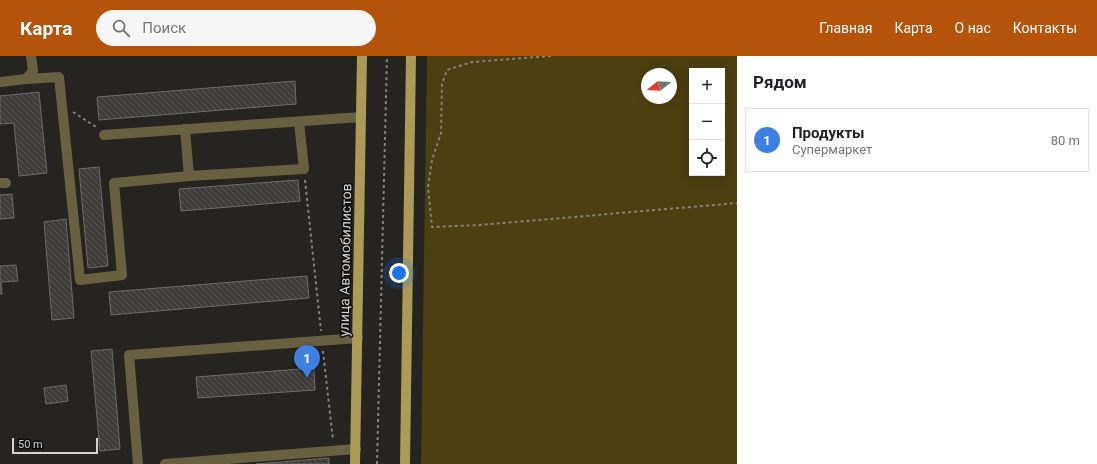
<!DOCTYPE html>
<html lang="ru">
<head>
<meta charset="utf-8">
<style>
  body { margin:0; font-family:Roboto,sans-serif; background:#f6f6f6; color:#202124 }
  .controls { position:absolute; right:12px; top:12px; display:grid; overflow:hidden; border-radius:0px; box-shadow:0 2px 10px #0003 }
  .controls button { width:36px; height:36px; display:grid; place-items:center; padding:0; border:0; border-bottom:1px solid #e0e0e0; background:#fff; color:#202124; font:20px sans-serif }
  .compass { position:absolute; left:641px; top:12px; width:36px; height:36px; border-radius:50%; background:#fff; box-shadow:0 2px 10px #0003; rotate:252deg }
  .scale { position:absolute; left:12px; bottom:10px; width:86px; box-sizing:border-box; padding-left:4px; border:2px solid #d3d3d0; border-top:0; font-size:11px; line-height:14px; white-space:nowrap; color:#d3d3d0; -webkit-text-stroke:3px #0e0d0c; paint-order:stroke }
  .you { position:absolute; left:399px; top:217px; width:14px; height:14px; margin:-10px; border:3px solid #fff; border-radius:50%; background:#1a73e8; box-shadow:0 0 0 6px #1a73e833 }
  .badge { display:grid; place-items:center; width:26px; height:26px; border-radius:50%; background:#b45309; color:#fff; font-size:13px; font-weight:700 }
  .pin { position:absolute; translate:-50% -33px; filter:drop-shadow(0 1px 2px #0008) }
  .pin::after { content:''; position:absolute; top:21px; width:14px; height:12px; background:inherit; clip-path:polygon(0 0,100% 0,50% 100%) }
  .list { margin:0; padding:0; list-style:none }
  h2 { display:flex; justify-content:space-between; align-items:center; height:52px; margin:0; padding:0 16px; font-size:17px }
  h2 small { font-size:13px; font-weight:400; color:#757577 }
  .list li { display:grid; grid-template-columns:26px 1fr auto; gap:12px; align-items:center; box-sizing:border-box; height:64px; margin:0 8px 8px; padding:0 8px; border:1px solid #e0e0e0; border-radius:0px }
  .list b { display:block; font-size:15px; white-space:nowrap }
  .list p { margin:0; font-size:13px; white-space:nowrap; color:#757577 }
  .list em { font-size:13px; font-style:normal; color:#757577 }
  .icon { flex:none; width:22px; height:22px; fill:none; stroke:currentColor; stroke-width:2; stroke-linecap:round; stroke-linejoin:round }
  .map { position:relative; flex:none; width:737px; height:408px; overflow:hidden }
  header { display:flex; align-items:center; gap:24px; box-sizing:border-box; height:56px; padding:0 20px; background:#b45309; color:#fff }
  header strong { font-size:19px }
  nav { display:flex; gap:22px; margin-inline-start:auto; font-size:14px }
  .search { width:280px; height:36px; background:#f6f6f6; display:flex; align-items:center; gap:10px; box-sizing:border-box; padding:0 14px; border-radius:22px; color:#757577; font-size:15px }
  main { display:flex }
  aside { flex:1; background:#fff }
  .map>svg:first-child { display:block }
  .grass { fill:#4c4010; fill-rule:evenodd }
  .building { fill:url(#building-back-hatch); stroke:#6d6c68 }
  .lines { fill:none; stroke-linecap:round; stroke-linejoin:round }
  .path { stroke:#82817e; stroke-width:2; stroke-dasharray:3 3; stroke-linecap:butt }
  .minor { stroke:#686040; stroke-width:10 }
  .major { stroke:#ac9b56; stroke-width:10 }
  .labels { text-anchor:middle; stroke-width:3; stroke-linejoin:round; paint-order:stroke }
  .street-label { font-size:14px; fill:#d3d3d0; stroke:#0e0d0c }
</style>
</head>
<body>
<header>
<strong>Карта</strong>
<div class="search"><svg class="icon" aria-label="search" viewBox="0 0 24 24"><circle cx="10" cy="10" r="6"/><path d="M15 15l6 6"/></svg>Поиск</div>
<nav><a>Главная</a><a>Карта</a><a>О нас</a><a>Контакты</a></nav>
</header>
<main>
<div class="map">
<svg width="737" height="408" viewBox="0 0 737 408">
  <defs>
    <pattern id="building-back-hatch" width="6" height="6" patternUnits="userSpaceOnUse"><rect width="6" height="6" fill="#3e3d39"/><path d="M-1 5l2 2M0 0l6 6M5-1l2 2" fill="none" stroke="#595855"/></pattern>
  </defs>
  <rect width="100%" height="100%" fill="#252421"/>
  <!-- grass -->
  <path class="grass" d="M427,0H737V408H421ZM692,15H722V117H692ZM647,18H671V42H647Z"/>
  <!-- building -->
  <g class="building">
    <path d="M295,25L296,48L99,64L97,41Z"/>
    <path d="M39,36L47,117L19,120L14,67L0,68V40Z"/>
    <path d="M99,111L108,210L88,212L79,113Z"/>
    <path d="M298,124L300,145L181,155L179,133Z"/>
    <path d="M12,138L14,162L0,163V139Z"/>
    <path d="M66,163L74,262L52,264L44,166Z"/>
    <path d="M16,209L18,225L1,226L2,238H0V210Z"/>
    <path d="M307,220L309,242L111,259L109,236Z"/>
    <path d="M112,293L120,393L100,395L91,295Z"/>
    <path d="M314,312L315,334L198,342L196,321Z"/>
    <path d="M66,329L68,345L46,348L44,332Z"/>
    <path d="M329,402V408H256Z"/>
  </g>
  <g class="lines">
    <!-- path -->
    <g class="path">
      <path d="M551,0L472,6L447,14L442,28L441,77L432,104L428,131L432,171L480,169L737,147"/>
      <path d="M73,56L96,71"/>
      <path d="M305,124L321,275"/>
      <path d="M323,295L333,384"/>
      <path d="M377,408L387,0"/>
    </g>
    <!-- minor -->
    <g class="minor">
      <path d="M26,23L59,21L80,224L122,219L114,127L189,120L185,73"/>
      <path d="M0,26L26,23L33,15L31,0"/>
      <path d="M104,79L361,61"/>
      <path d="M189,120L304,113L299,66"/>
      <path d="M0,127H6"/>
      <path d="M138,408L129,299L358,282"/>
      <path d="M165,408L356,393"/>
    </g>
    <!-- major -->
    <g class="major">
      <path d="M355,408L362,0"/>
      <path d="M405,408L411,0"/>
    </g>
  </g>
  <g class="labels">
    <!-- street labels -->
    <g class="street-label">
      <text transform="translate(345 204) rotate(-89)" y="5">улица Автомобилистов</text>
    </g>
  </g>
</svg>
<div class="controls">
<button>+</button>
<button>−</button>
<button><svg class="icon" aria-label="locate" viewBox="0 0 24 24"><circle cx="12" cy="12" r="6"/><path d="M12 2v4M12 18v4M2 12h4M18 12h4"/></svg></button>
</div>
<svg class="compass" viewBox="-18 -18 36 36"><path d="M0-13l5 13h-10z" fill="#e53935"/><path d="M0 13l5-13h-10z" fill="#757577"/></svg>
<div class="scale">50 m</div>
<div class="you"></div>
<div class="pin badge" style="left:307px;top:322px;background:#3f7fe0">1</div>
</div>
<aside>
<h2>Рядом<small></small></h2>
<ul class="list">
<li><span class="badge" style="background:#3f7fe0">1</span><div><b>Продукты</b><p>Супермаркет</p></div><em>80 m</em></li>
</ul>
</aside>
</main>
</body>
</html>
